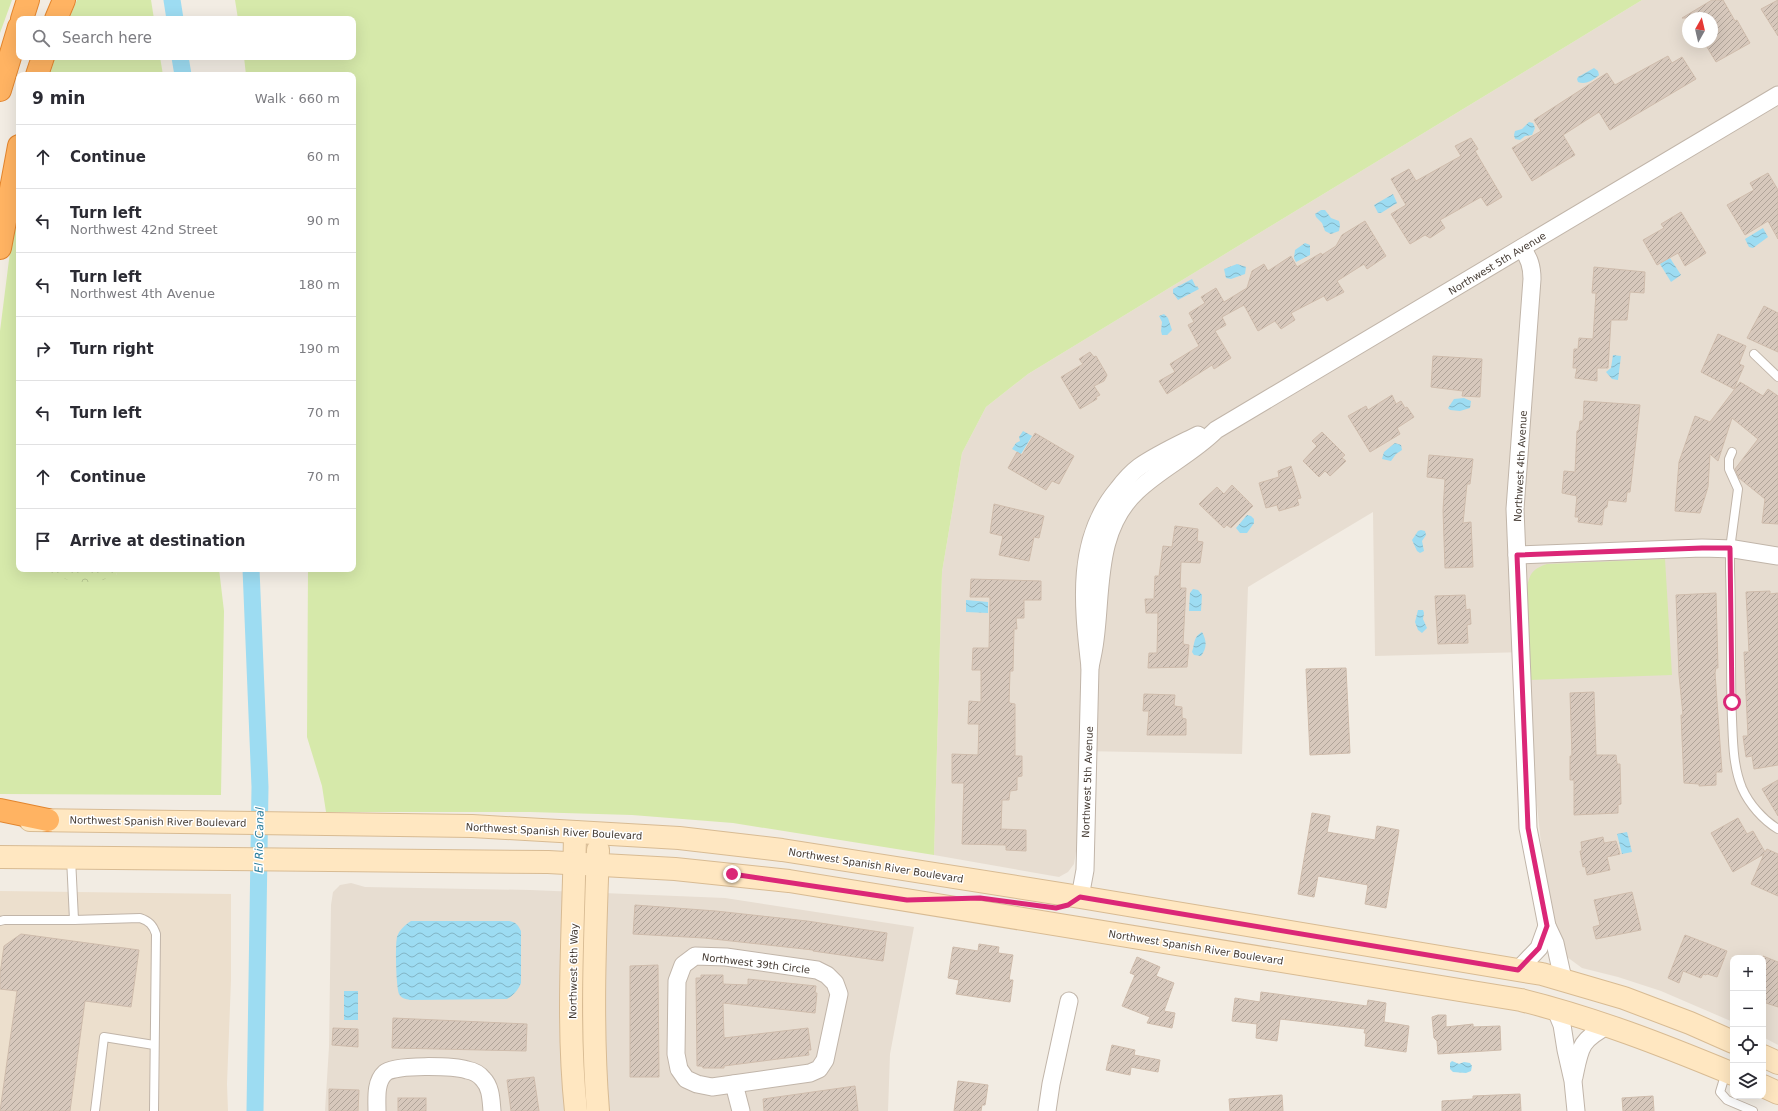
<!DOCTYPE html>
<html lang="en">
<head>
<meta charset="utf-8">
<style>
  body { margin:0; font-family:"DejaVu Sans",sans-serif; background:#f2f2f3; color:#2b2b33 }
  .controls { position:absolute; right:12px; bottom:12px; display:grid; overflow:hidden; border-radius:8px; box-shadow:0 4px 16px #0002 }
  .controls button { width:36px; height:36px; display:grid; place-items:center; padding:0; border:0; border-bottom:1px solid #e1e1e2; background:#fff; color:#2b2b33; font:20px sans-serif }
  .compass { position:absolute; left:1682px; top:12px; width:36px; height:36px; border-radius:50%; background:#fff; box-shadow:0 4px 16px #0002; rotate:8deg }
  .stop { position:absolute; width:12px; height:12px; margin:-9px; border:3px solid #db2777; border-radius:50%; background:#fff }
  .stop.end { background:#db2777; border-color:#fff; box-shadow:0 1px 4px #0008 }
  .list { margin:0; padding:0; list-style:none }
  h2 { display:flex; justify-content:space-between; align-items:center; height:52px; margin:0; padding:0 16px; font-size:17px }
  h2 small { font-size:13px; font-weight:400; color:#7c7c81 }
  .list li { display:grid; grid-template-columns:26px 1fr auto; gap:12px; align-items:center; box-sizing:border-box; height:64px; padding:0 16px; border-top:1px solid #e1e1e2 }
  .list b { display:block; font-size:15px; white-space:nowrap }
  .list p { margin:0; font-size:13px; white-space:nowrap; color:#7c7c81 }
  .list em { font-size:13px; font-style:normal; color:#7c7c81 }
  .icon { flex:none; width:22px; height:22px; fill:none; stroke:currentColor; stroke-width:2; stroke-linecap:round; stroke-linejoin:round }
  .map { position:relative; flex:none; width:1778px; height:1111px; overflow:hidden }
  .search { position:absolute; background:#fff; box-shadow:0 4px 16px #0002; left:16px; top:16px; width:340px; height:44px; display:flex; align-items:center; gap:10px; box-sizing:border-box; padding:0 14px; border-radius:8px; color:#7c7c81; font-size:15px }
  .panel { position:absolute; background:#fff; box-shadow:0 4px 16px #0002; left:16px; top:72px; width:340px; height:500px; border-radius:8px }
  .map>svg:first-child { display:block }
  .residential { fill:#e7ddd1; fill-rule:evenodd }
  .education { fill:#ecdfcd }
  .green { fill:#d6e9aa }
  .forest { fill:url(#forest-crowns) }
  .water { fill:url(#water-waves) }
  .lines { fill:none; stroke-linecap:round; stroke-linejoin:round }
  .canal { stroke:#9ddcf2; stroke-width:17 }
  .building { fill:url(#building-hatch); stroke:#cfbcac }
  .lane-casing { stroke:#c1b5a9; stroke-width:10 }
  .street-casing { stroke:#c1b5a9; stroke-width:19 }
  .secondary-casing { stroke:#d8bb93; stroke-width:24 }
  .highway-casing { stroke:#e2852e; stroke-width:24 }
  .lane { stroke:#fff; stroke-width:8 }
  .street { stroke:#fff; stroke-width:17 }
  .secondary { stroke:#ffe7c1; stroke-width:22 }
  .highway { stroke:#ffb362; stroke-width:22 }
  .route { stroke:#db2777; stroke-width:5 }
  .labels { text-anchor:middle; stroke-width:3; stroke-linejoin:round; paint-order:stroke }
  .street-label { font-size:10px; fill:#453b33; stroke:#fff }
  .water-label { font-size:11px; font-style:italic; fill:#257b9b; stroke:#fff }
</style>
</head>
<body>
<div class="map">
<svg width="1778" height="1111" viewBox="0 0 1778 1111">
  <defs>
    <pattern id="forest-crowns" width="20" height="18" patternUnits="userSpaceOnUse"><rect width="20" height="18" fill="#d6e9aa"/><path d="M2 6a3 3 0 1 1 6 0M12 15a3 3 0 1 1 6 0" fill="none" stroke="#b9c993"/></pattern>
    <pattern id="water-waves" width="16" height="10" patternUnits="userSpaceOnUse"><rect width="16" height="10" fill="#9ddcf2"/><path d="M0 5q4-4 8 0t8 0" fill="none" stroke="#82b4c5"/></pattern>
    <pattern id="building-hatch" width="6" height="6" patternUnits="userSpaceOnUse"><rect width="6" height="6" fill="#d7c8bc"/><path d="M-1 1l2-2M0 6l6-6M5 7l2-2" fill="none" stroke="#b0a499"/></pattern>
  </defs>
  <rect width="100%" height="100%" fill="#f2ece3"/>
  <!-- residential -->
  <g class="residential">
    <path d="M1642,0H1778V1045L1763,1037V958H1733V1022L1661,991L1618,977L1582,968L1567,957L1560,945L1543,863L1532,757L1527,652L1375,656L1373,512L1248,587L1242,754L1082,751L1080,827L1074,864L1068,872L1059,877L934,855L942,572L962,453L986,407L1028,374ZM1688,18H1712V42H1688Z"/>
    <path d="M351,883L365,887L530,890L725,898L914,927L890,1054L888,1111H325L329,1047L331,905L333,892L340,885Z"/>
  </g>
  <!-- education -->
  <path class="education" d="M0,891L231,894V980L227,1084L228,1111H0Z"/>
  <!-- green -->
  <g class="green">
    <path d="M0,0H12L0,33Z"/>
    <path d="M77,0H151L154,19H69Z"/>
    <path d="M235,0H1642L1028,374L986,407L962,453L942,572L934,855L733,823L632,815L530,812H326L322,786L307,737L308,569H353V75H246L244,57H353V19H238Z"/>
    <path d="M55,57H160L163,75H50Z"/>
    <path d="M19,203V569H34L38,572L116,575L119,569H219L224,611L221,795L0,794V331L11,244Z"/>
    <path d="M1665,559L1672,675L1529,680C1528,659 1520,588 1532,573C1536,568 1541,566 1547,564Z"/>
  </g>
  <!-- forest -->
  <path class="forest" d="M34,569H119L116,575L89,585L38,572Z"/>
  <!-- water -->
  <g class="water">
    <path d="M1594,68L1598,71L1599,75C1593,80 1586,85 1578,82L1577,79L1578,77Z"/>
    <path d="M1529,122L1533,123L1535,128L1532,135L1525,136L1520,140L1515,139L1514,135L1515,131L1522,129Z"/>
    <path d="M1393,194L1397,203L1381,213H1378L1374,205Z"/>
    <path d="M1321,210H1325L1331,218L1339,221L1340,225L1339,231L1331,234L1325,231L1322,223L1316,217L1315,214Z"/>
    <path d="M1763,228L1768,237L1753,248L1749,247L1745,239Z"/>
    <path d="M1305,243L1310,245V255L1296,262L1294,258L1295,250Z"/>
    <path d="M1670,258L1681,275L1671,282L1660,264Z"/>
    <path d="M1237,264L1246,267L1245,274L1231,279L1226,278L1224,269Z"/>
    <path d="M1192,279L1196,287L1197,286L1199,289L1178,300L1173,293V289Z"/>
    <path d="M1164,314L1168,318L1172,330L1167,335H1162L1161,331L1162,322L1159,316Z"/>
    <path d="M1613,355L1621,356L1618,380L1612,379L1606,372L1611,368Z"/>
    <path d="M1464,398L1471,401L1470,408L1460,411L1450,410L1448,408L1454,399Z"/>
    <path d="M1023,431L1032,436L1021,454L1012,449L1016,443L1020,441L1019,437Z"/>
    <path d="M1395,443L1401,445L1402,450L1396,454L1391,461L1382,459L1384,452Z"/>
    <path d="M1247,515L1251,516L1254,519V523L1247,533H1240L1236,528Z"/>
    <path d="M1421,530L1425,531L1426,535L1422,541L1424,551L1420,553L1417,551L1412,540L1418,531Z"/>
    <path d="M1193,589L1198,590L1202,595L1201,611H1189L1190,593Z"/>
    <path d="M966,600L988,602V613L966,612Z"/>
    <path d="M1418,610H1423L1424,613L1423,619L1427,628L1422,633L1418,630L1415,622Z"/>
    <path d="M1202,632C1207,641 1207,648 1201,656L1194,655L1192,652C1195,643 1193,637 1202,632Z"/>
    <path d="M1627,832L1632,852L1622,854L1617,834Z"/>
    <path d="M411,921H509C516,922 518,925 521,931V983C518,990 514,995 507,999L410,1000C405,999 401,998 399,994C396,987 395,945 397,937C399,930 405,925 411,921Z"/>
    <rect x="344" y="991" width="14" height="29"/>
    <path d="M1452,1061L1459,1064L1464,1062L1470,1063L1472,1066L1471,1071L1466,1073L1453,1072L1450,1069V1063Z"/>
  </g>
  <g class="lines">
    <!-- canal -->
    <g class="canal">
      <path d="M172,0L175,19"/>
      <path d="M180,57L183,75"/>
      <path d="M251,569L260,787L255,1111"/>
    </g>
  </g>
  <!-- building -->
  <g class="building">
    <path d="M1712,0H1723L1735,21L1737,20L1750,43L1716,62L1704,42H1712V18H1682Z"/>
    <path d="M1778,0V36L1761,9Z"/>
    <path d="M1668,56L1672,63L1682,57L1696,79L1610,130L1599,112L1563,135L1575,155L1532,181L1512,148L1541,131L1534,120L1607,73L1615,85Z"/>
    <path d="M1471,138L1478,149L1475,151L1502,197L1487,206L1481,197L1440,220L1445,228L1430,238L1425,235L1410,244L1391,214L1406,205L1391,179L1409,169L1416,181L1461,156L1455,146Z"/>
    <path d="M1768,173L1778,190V239L1768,221L1745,235L1727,205L1754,190L1750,183Z"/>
    <path d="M1681,212L1706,253L1685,266L1678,253L1657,265L1643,240L1664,228L1661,224Z"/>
    <path d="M1365,221L1386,256L1367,269L1364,264L1337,281L1344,292L1327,301L1324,296L1291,313L1295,320L1281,329L1275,321L1258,331L1244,305L1222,317L1226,325L1215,331L1231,358L1214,369L1212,365L1167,394L1159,381L1175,372L1170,364L1199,346L1188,325L1194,322L1189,313L1205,303L1201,297L1216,288L1224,302L1247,288L1252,271L1264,264L1268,271L1291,256L1297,267L1321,253L1322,255L1336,246L1342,235Z"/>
    <path d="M1594,267L1645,272L1644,293L1630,292L1627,320H1611L1608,368H1597V381L1575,378L1577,368H1573L1574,349H1578L1579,338L1593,339L1596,293H1592Z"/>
    <path d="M1764,306L1778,313V352L1747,338Z"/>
    <path d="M1718,334L1746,346L1739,364L1744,366L1734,389L1701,372Z"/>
    <path d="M1090,352L1094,357L1096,356L1107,375L1104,381L1094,386L1100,395L1096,397L1097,399L1080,409L1061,377L1083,364L1079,359Z"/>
    <path d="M1433,356L1482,359L1480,397L1462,396L1463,391L1431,387Z"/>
    <path d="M1740,382L1763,396L1768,389L1778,396V524L1762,523L1765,499L1739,478L1735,469L1758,439L1732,418L1718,461L1710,454L1708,487L1700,513L1675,511L1679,462L1695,416L1710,422Z"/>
    <path d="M1392,395L1396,404L1401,401L1405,408L1407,407L1414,417L1397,428L1400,434L1370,452L1348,416L1366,406L1368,410Z"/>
    <path d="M1584,401L1640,405L1630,492H1627L1626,502L1608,500L1607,507L1604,509L1602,525L1578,522L1579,517H1575L1577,496L1562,493L1564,471L1575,472L1577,431L1579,430L1580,421H1583Z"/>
    <path d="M1322,432L1345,455L1342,458L1346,461L1330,476L1325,471L1319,477L1303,461L1317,446L1312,441Z"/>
    <path d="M1035,433L1074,456L1059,484L1052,481L1046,490L1008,468L1017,452L1022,455Z"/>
    <path d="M1429,455L1473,459L1470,484H1467L1463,523L1471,522L1473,567L1445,568L1443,510L1445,479L1427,477Z"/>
    <path d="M1291,466L1301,498L1297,499L1299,505L1279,511L1277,505L1266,508L1259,483L1279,477L1278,471Z"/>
    <path d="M1232,485L1253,506L1231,528L1227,525L1224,528L1199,504L1217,487L1224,494Z"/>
    <path d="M994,504L1044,516L1039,538L1034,537L1029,561L999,555L1003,536L990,533Z"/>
    <path d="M1175,526L1198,529L1197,541L1203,542L1200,563L1181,562L1180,588H1186L1183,644L1189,645L1187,667L1148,668L1149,653H1157L1158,613H1146L1145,599H1154L1155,576H1159L1163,546L1172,547Z"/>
    <path d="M971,579L1041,581V600H1024V618H1016L1017,629H1014L1013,671H1010L1009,703L1015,704V756H1022V776L1017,777V790L1010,791L1009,800H1002L1001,829L1026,830V851L1006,850V845L962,844L964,783H952V754L978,755L979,724H968L969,701L981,702V670H972L973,648H989L990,597H970Z"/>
    <path d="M1770,591V594L1778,593V765L1754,769L1752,756L1746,757L1743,736H1748L1744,652H1749L1746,592Z"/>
    <path d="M1716,593L1718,668H1716L1715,673L1722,772H1716V785L1699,786V784L1684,783L1681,715H1683L1679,675L1676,595Z"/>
    <path d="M1465,595L1466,610L1470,609L1471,624L1467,625L1468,643L1438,644L1435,596Z"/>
    <path d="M1346,668L1350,753L1310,755L1306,669Z"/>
    <path d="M1594,692L1596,755H1616L1617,764H1620L1621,804L1618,805V813L1574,815V780H1570V756H1572L1570,693Z"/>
    <path d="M1144,694L1175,695L1174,706L1182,707V718L1186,719V735H1147L1149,711H1143Z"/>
    <path d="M1778,780V816L1762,789Z"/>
    <path d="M1312,813L1330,816L1327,832L1375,840L1377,826L1399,830L1386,908L1365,904L1368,885L1318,876L1314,897L1298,894Z"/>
    <path d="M1738,818L1747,834L1753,831L1765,852L1767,849L1778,854V896L1751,884L1764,854L1733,872L1711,833Z"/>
    <path d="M1603,837L1604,843L1616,841L1620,854L1607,857L1610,870L1587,875L1585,866L1583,867L1580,851H1582L1581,842Z"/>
    <path d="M1632,892L1641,930L1596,939L1593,927L1600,925L1594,900Z"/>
    <path d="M635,905L716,911L807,921L887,933L883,961L813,951V950L704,938L633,934Z"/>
    <path d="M21,934L139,950L131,1007L85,1001L70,1111H0L17,991L0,989V974L4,946Z"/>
    <path d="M1685,935L1727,951L1717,977L1707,974L1706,975L1703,974L1701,978L1683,971L1679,983L1668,978Z"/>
    <path d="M979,944L999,947L998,953L1013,955L1009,980H1013L1010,1002L956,994L959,980L948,978L953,947L978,951Z"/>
    <path d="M1763,956L1778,962V1007L1763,1002Z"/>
    <path d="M1137,957L1160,967L1156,976L1174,983L1164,1011L1175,1013L1172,1028L1147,1023L1150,1017L1122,1006L1135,975L1130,973Z"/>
    <path d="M658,965L659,1077H630V966Z"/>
    <path d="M701,975H723V984L748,985V979L816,986L815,993H817L815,1013L723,1003L724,1038L808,1028L811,1050H808L809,1055L724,1066V1068H703L702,1066H697L696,978H701Z"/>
    <path d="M1261,992L1367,1006L1368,1000L1386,1003L1384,1022L1409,1026L1406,1052L1365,1046L1366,1033H1364L1365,1029L1280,1019L1277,1041L1256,1038L1257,1024L1232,1021L1235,998L1260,1002Z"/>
    <path d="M1438,1015H1446V1027L1473,1024V1027L1500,1026L1501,1050L1438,1054L1437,1041L1434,1038L1432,1017Z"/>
    <path d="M393,1018L527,1024L526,1051L392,1048Z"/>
    <path d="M333,1028L358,1029V1047L332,1045Z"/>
    <path d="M1112,1045L1135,1050L1134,1055L1160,1060L1158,1072L1131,1067L1130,1075L1106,1070Z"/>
    <path d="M534,1077L539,1111H511L507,1080Z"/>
    <path d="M958,1081L988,1085L985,1105H982L981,1111H954Z"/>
    <path d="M855,1086L858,1111H764L763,1099Z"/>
    <path d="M329,1089L359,1090L358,1111H329Z"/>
    <path d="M1520,1094L1521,1111H1442V1101L1473,1099V1096Z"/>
    <path d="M1282,1095L1283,1111H1230L1229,1099Z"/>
    <path d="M1653,1096L1654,1111H1623L1622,1098Z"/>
    <rect x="398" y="1098" width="28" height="13"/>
  </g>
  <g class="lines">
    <!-- lane casing -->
    <g class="lane-casing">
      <g id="lane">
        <path d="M1754,354L1778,377"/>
        <path d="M1732,452L1729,459V469L1738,489L1730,549V570C1732,619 1730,669 1732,719C1733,742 1733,766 1742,788C1749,804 1763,820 1778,829"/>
        <path d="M71,858L74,920L140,918C149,921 153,925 156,934L154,1111"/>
        <path d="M0,921L4,920H74"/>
        <path d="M1726,1072L1720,1092L1727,1100L1753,1111"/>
        <path d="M95,1111L104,1037L154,1045"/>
      </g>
    </g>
    <!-- street casing -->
    <g class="street-casing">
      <g id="street">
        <path d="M1522,248C1529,258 1532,266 1532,279L1515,509L1527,800L1528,828L1547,926L1555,943L1563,979"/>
        <path d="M1517,555L1702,548L1734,549L1778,556"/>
        <path d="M1090,667C1092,658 1094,649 1095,640C1102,589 1095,530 1137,491C1161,468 1192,454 1216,430L1778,95"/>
        <path d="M1080,897L1085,870L1090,667C1083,605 1075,540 1118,489C1124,481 1131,473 1139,467C1158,454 1178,445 1198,435"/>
        <path d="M695,956L726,957L817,970L827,975L835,983L839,994L825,1060L819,1069L810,1073L712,1087L697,1084L686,1079L679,1069L676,1054L677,981L683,965Z"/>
        <path d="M1518,970L1539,948L1547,926"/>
        <path d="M1555,1008L1562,1025L1566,1050L1573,1081L1576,1111"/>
        <path d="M1574,1077C1580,1047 1580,1040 1609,1025"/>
        <path d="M734,1084L741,1111"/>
        <path d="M377,1111C377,1099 375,1082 385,1073C394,1064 455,1066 467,1070C473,1071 479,1074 483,1079C491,1087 491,1100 492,1111"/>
        <path d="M1047,1111L1051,1084L1069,1001"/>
      </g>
    </g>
    <!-- secondary casing -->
    <g class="secondary-casing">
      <g id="secondary">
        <path d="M30,820L472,826L679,838L782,850L1080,897L1542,974L1624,998L1690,1023L1733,1042"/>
        <path d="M575,832C574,925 566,1018 576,1111"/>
        <path d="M598,850C595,937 591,1024 598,1111"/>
        <path d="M0,857L548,862L675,869L789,881L1521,1000C1594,1018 1663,1045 1733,1074"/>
        <path d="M1763,1056L1778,1063"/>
        <path d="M1763,1086L1778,1093"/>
      </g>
    </g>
    <!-- highway casing -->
    <g class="highway-casing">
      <g id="highway">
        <path d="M22,19L28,0"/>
        <path d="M56,19L64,0"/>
        <path d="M37,75L43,57"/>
        <path d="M0,90L19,27"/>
        <path d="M0,248L19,146"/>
        <path d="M0,810L48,820"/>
      </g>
    </g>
    <!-- lane -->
    <use href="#lane" class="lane"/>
    <!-- street -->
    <use href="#street" class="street"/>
    <!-- secondary -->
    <use href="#secondary" class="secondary"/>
    <!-- highway -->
    <use href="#highway" class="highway"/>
  </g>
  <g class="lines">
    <!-- route -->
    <path class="route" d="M732,874L907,900L980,898L1056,908L1068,905L1080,897L1518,970L1539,948L1547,926L1528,828L1517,555L1702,548H1730L1732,702"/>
  </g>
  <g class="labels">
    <!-- street labels -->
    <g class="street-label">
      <text transform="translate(1497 263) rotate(-31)" y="4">Northwest 5th Avenue</text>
      <text transform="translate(1520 466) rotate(-87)" y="4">Northwest 4th Avenue</text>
      <text transform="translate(1087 782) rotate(-88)" y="4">Northwest 5th Avenue</text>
      <text transform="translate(158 821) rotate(1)" y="4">Northwest Spanish River Boulevard</text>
      <text transform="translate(554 831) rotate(3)" y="4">Northwest Spanish River Boulevard</text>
      <text transform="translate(876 865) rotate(9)" y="4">Northwest Spanish River Boulevard</text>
      <text transform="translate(1196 947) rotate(9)" y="4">Northwest Spanish River Boulevard</text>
      <text transform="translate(756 963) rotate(7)" y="4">Northwest 39th Circle</text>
      <text transform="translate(573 971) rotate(-89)" y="4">Northwest 6th Way</text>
    </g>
    <!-- water labels -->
    <g class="water-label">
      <text transform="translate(259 840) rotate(-89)" y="4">El Rio Canal</text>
    </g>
  </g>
</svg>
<div class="controls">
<button>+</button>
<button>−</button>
<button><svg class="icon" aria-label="locate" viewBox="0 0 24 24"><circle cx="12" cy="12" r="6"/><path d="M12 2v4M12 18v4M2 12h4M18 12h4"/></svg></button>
<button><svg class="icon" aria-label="layers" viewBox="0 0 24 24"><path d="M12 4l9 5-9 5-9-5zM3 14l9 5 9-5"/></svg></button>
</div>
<svg class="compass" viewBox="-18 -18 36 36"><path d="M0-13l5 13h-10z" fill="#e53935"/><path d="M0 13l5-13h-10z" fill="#7c7c81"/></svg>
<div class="stop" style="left:1732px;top:702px"></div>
<div class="stop end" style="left:732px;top:874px"></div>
<div class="search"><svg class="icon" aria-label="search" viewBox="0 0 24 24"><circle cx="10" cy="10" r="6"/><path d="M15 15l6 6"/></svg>Search here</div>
<section class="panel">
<h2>9 min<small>Walk · 660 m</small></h2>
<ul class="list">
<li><svg class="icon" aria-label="ahead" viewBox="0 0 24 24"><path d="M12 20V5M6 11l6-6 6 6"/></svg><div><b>Continue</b></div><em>60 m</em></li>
<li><svg class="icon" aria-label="left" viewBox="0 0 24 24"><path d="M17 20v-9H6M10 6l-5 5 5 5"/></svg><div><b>Turn left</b><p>Northwest 42nd Street</p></div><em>90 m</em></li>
<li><svg class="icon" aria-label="left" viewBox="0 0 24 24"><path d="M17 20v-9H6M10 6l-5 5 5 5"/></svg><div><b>Turn left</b><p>Northwest 4th Avenue</p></div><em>180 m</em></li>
<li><svg class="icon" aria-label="right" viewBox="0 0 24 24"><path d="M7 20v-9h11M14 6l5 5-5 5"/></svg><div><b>Turn right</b></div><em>190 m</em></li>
<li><svg class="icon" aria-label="left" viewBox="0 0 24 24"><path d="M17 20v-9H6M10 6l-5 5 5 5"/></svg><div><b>Turn left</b></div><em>70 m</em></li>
<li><svg class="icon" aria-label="ahead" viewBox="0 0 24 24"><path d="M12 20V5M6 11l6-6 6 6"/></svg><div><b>Continue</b></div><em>70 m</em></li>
<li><svg class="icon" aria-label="arrive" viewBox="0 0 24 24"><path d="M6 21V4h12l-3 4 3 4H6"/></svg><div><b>Arrive at destination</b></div></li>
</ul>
</section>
</div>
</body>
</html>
